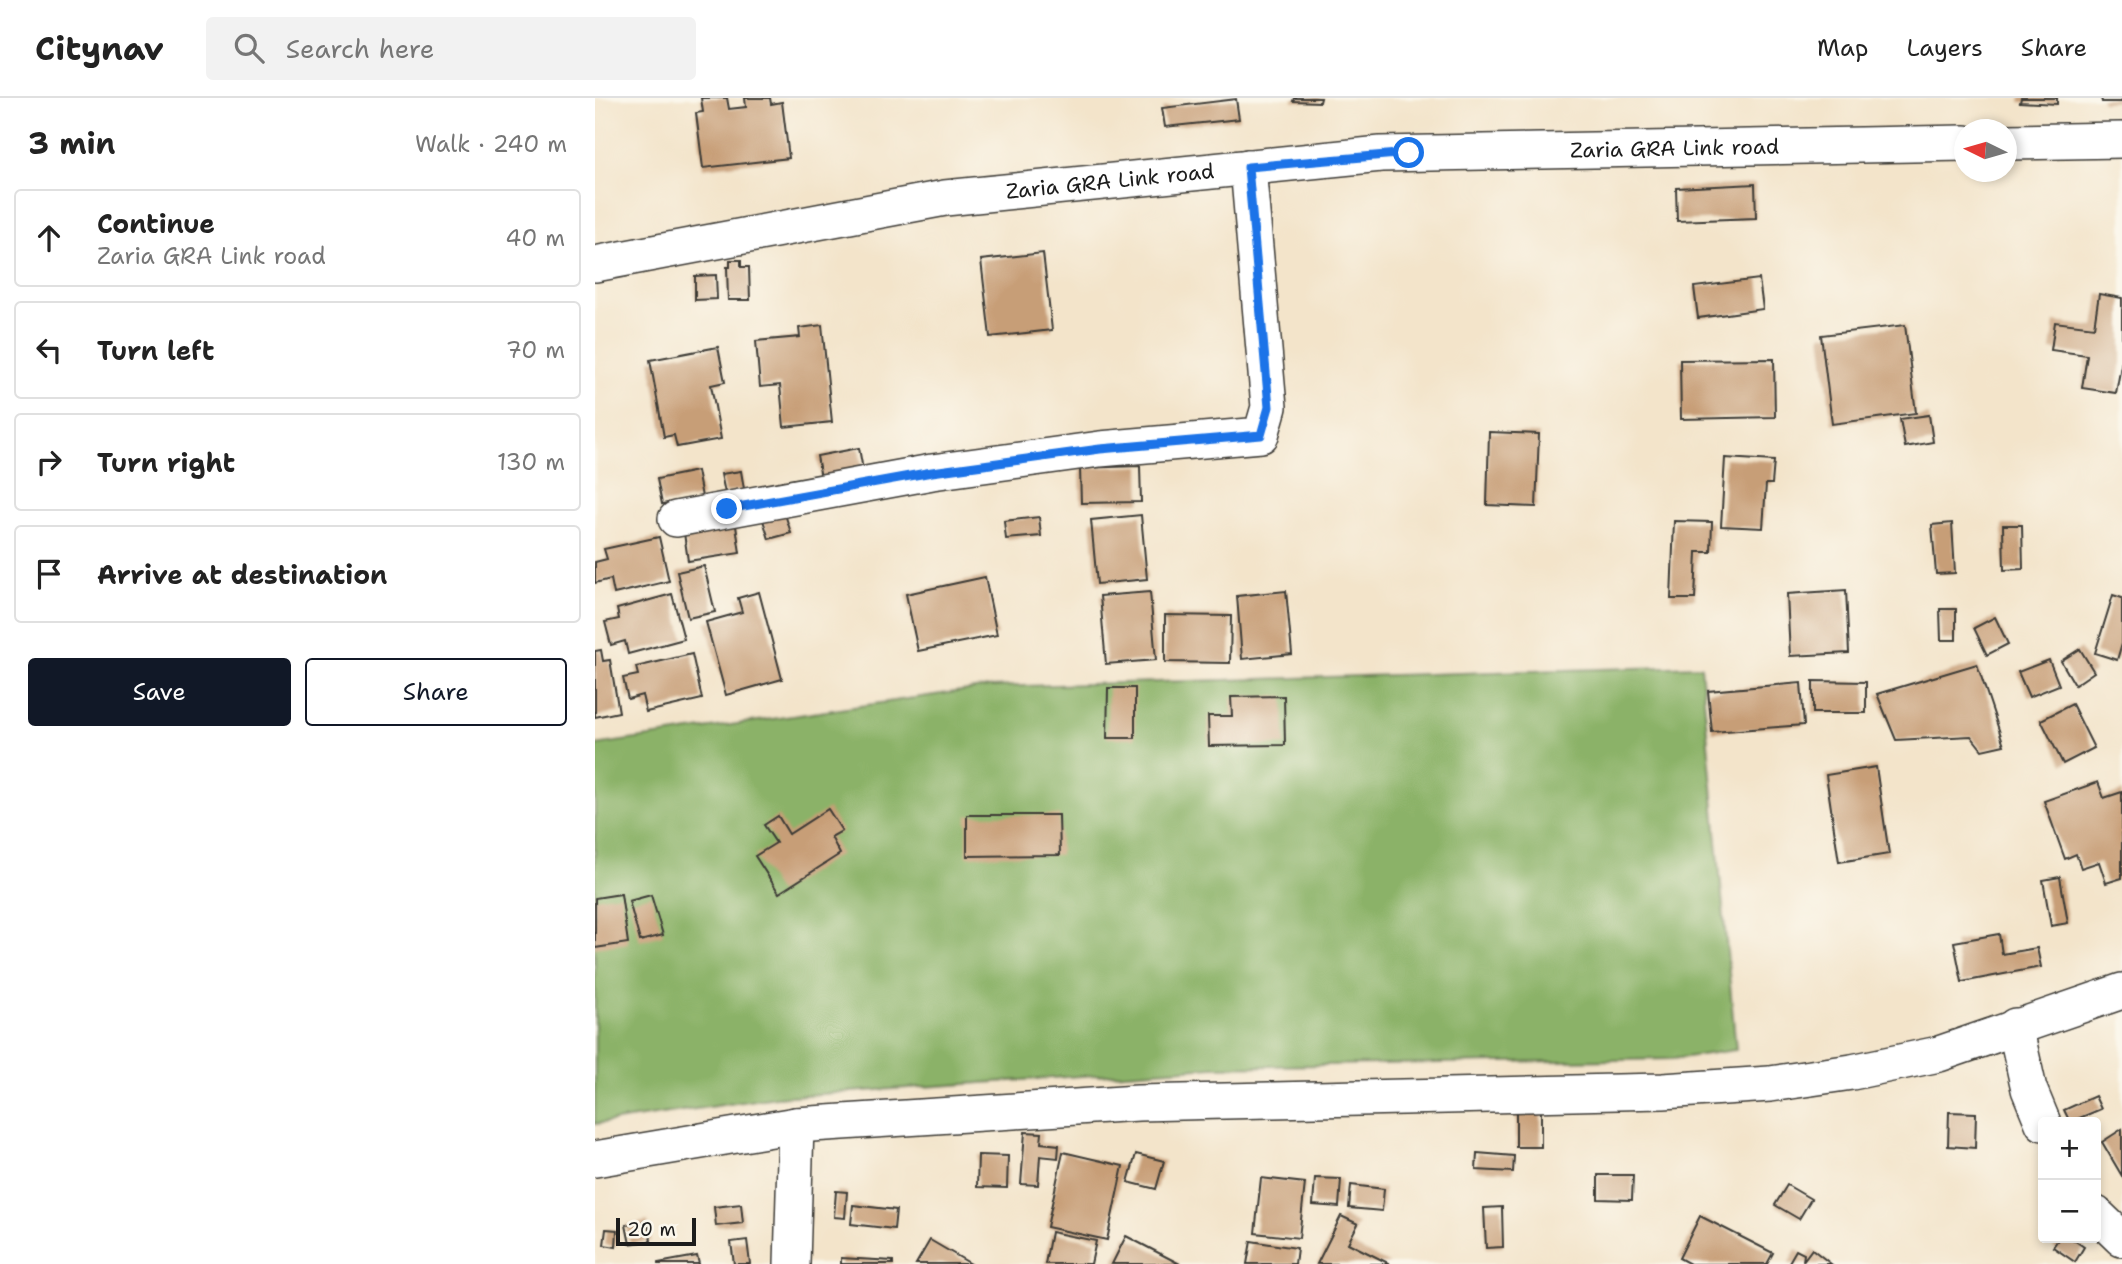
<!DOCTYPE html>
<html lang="en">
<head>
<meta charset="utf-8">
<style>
  body { margin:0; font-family:"Shantell Sans",sans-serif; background:#f2f2f2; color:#222 }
  .controls { position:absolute; right:21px; bottom:21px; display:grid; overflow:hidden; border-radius:7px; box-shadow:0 4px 10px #0003 }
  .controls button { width:63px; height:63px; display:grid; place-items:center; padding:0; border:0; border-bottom:2px solid #e0e0e0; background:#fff; color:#222; font:35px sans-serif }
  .compass { position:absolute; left:1359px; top:21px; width:63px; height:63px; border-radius:50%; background:#fff; box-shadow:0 4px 10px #0003; rotate:275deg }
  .scale { position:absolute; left:21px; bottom:18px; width:80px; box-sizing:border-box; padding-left:7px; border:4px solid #1c1c1c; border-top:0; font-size:19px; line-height:24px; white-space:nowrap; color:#1c1c1c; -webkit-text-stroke:5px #fbf7ec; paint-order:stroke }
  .stop { position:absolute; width:21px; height:21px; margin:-16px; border:5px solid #1a73e8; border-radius:50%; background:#fff }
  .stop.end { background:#1a73e8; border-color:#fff; box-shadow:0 2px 7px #0008 }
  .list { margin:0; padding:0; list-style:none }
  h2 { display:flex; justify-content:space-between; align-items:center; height:91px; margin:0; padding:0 28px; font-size:30px }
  h2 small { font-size:23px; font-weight:400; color:#767676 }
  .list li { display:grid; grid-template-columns:46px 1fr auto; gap:21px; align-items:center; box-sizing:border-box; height:98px; margin:0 14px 14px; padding:0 14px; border:2px solid #e0e0e0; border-radius:7px }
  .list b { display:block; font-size:26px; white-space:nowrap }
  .list p { margin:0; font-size:23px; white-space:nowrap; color:#767676 }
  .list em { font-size:23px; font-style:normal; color:#767676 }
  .actions { display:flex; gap:14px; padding:21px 28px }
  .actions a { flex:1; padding:16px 0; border:2px solid #111827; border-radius:7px; text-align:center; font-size:24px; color:#111827 }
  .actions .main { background:#111827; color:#fff }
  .icon { flex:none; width:38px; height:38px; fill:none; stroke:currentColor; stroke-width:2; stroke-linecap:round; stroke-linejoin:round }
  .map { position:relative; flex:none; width:1527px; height:1166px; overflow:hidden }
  header { display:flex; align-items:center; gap:42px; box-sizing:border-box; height:98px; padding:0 35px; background:#fff; border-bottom:2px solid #e0e0e0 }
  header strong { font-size:33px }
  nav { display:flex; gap:38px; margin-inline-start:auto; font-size:24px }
  .search { width:490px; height:63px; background:#f2f2f2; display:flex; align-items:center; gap:18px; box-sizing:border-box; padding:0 24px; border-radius:7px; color:#767676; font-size:26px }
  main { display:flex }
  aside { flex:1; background:#fff }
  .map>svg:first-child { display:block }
  .forest { fill:#8bb268; stroke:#546742; stroke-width:2 }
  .building { fill:#c79e77 }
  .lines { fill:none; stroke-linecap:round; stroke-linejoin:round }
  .minor-casing { stroke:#3c3a36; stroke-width:38 }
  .minor { stroke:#fff; stroke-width:35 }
  .route { stroke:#1a73e8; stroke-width:9 }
  .labels { text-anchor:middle; stroke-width:6; stroke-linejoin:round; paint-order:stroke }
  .street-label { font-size:21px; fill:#1c1c1c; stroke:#fbf7ec }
</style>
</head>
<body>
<header>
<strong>Citynav</strong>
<div class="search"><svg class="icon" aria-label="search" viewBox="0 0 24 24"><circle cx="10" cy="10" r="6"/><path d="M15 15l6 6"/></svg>Search here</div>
<nav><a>Map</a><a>Layers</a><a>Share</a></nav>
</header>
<main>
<aside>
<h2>3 min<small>Walk · 240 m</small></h2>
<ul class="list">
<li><svg class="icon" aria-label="ahead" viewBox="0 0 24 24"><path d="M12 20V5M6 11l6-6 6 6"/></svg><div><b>Continue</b><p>Zaria GRA Link road</p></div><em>40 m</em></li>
<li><svg class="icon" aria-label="left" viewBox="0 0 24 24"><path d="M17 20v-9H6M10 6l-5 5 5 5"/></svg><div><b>Turn left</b></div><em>70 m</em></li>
<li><svg class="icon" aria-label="right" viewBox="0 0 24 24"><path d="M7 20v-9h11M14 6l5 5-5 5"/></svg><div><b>Turn right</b></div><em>130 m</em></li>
<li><svg class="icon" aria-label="arrive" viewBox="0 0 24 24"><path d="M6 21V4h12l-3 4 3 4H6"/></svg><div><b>Arrive at destination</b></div></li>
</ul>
<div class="actions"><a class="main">Save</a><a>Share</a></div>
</aside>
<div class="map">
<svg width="1527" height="1166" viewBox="0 0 1527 1166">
  <rect width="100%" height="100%" fill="#fbf7ec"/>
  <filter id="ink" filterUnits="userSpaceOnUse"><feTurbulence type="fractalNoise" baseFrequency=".0143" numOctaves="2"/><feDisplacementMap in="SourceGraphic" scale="14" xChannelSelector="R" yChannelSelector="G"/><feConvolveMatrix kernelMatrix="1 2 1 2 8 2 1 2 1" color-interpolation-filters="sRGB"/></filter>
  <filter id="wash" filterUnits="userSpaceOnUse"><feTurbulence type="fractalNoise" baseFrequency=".00686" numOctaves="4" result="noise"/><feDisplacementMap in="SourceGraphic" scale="28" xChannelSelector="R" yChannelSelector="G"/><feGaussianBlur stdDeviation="1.57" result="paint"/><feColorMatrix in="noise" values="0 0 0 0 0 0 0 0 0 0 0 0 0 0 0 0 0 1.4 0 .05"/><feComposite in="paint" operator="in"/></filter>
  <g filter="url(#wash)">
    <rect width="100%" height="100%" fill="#f3e4ca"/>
    <!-- forest -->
    <path class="forest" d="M1106,568L1141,952L1078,961L619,969L181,999L0,1026V647L394,589Z"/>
    <g id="blocks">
      <!-- building -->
      <g class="building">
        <path d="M106,0H132L134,11L151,9L150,0H175L176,6L187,4L194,60L108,70L101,15L108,14Z"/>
        <path d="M699,0H726L725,4L698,3Z"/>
        <path d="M1426,0H1462V6L1425,4Z"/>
        <path d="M1506,0H1527V4H1507Z"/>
        <path d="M641,1L644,21L570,29L567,10Z"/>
        <path d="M1160,86L1161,120L1082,123L1081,90Z"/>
        <path d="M448,155L457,232L395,239L386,162Z"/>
        <path d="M135,162H146V169H154L155,202H133L132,169H135Z"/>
        <path d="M121,177L122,201L100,202V178Z"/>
        <path d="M1164,181L1168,211L1103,220L1099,189Z"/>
        <path d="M1504,196L1527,200V262L1521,295L1487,290L1492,257L1456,252L1460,224L1499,229Z"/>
        <path d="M227,227L237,324L189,329L185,287L165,289L161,243L205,239L204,230Z"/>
        <path d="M1310,227L1321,315L1237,326L1226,237Z"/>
        <path d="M123,249L130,284L116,287L126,341L82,349L79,337L69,339L55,262Z"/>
        <path d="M1179,261L1180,319L1086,321L1085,262Z"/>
        <path d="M1334,317L1338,344L1310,349L1305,321Z"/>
        <path d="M894,334L944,336L941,409L892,407Z"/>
        <path d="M264,350L268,372L226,380L222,358Z"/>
        <path d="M1130,360L1179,363L1177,386H1171L1168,430L1126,428Z"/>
        <path d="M545,368L546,404L486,405L485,370Z"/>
        <path d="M102,373L107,399L67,406L62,381Z"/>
        <path d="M146,373L149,391L130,395L126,376Z"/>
        <path d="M190,416L196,435L174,441L168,422Z"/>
        <path d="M546,417L552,481L502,486L496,422Z"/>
        <path d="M444,419L446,438L411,441L409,423Z"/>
        <path d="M140,421L145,455L93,463L88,428Z"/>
        <path d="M1079,423L1117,424L1116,454H1102L1100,501H1076Z"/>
        <path d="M1357,425L1360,475L1341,476L1337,427Z"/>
        <path d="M1408,427H1427L1428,471L1409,472Z"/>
        <path d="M64,439L74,483L19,496L16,481L0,485V464L12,461L9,451Z"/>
        <path d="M109,468L120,514L93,520L82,474Z"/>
        <path d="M390,479L402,537L323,553L311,496Z"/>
        <path d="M1251,492L1254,555L1195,558L1192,496Z"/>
        <path d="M691,493L697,556L647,561L642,498Z"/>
        <path d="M164,494L187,581L131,597L111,524L147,514L143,500Z"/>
        <path d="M555,494L561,562L511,566L505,498Z"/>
        <path d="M77,496L89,541L33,556L30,543L16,547L10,524L24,521L22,511Z"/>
        <path d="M1518,497L1527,500V545L1522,562L1500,555Z"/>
        <path d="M1345,511H1361V542H1346Z"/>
        <path d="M570,517L636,518L635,565L570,564Z"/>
        <path d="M1400,519L1413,546L1392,557L1379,530Z"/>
        <path d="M1485,551L1499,574L1480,587L1466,563Z"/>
        <path d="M6,552L8,563L15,562L24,614L0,619V553Z"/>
        <path d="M97,556L107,601L51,614L47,597L33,601L28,580L43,577L41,569Z"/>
        <path d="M1454,562L1464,587L1434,599L1423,574Z"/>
        <path d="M1382,566L1409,647L1387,652L1376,638L1301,642L1282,596Z"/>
        <path d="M1218,583L1271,584V615H1218Z"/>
        <path d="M1206,585L1209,627L1117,634L1113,593Z"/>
        <path d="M513,590H540V640H512Z"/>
        <path d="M689,598L690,647L614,648L613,618H637L636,599Z"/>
        <path d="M1477,606L1499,650L1468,666L1446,622Z"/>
        <path d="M1281,669L1294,756L1244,764L1231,677Z"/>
        <path d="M1503,684L1509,700L1527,694V780L1511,785L1504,764L1486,770L1481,756L1470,761L1449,703Z"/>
        <path d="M233,711L247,733L236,739L245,756L184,795L160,758L181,745L169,727L183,718L194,736Z"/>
        <path d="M372,717H464L465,757L372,758Z"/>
        <path d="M1465,779L1473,825L1456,828L1448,782Z"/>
        <path d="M26,796L33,845L0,850V800Z"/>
        <path d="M56,797L68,837L45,843L34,803Z"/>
        <path d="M1404,836L1407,856L1442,850L1446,869L1367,884L1359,844Z"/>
        <path d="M1500,998L1506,1011L1475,1024L1469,1012Z"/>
        <rect x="921" y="1010" width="25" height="39"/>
        <path d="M1354,1014L1381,1015L1380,1050L1353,1048Z"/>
        <path d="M1527,1031V1078L1507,1044Z"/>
        <path d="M430,1034L447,1035L446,1045L464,1047L463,1060L445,1058L443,1087L426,1086Z"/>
        <path d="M468,1054L528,1068L512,1142L452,1129Z"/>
        <path d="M882,1055L919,1058L918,1074L881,1072Z"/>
        <path d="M541,1056L569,1063L561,1091L533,1084Z"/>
        <path d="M383,1057L413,1058L412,1090L382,1089Z"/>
        <path d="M1003,1077H1038L1037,1102L1003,1101Z"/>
        <path d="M666,1080L710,1085L704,1140L660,1135Z"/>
        <path d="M720,1080L746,1081L744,1109L718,1107Z"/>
        <path d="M756,1087L789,1091L787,1113L754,1110Z"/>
        <path d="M1192,1087L1216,1101L1204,1121L1180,1107Z"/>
        <path d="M241,1093L252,1094L250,1120L239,1119Z"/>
        <path d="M146,1106L148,1125L121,1128L119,1109Z"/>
        <path d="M258,1107L301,1112L299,1131L256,1126Z"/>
        <path d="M907,1109L908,1149L891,1150L889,1110Z"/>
        <path d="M746,1118L763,1126L753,1145L795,1166H722Z"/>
        <path d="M1105,1118L1178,1155L1172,1166H1095L1084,1160Z"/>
        <path d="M53,1123L56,1143L35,1146L31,1127Z"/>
        <path d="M11,1131L22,1132L21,1149L9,1147Z"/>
        <path d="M456,1134L501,1143L496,1166H450Z"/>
        <path d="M531,1138L585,1166H517Z"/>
        <path d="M1464,1140H1476L1489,1149L1480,1164L1458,1149Z"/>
        <path d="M152,1142L155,1166H139L136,1144Z"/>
        <path d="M335,1142L376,1166H321Z"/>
        <path d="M656,1143L702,1150L700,1166H652Z"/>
        <path d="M1217,1151L1236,1166H1193L1201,1152L1209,1156L1208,1163Z"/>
        <path d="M102,1158L104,1166H63V1165Z"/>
        <path d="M246,1160L298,1163V1166H246Z"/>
      </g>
    </g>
  </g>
  <g filter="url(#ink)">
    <use href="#blocks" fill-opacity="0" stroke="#3c3a36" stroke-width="2"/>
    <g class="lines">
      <!-- minor casing -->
      <g class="minor-casing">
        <g id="minor">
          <path d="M1412,44L1527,42"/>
          <path id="s1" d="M0,166L350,100L786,56L1370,45"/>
          <path d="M81,421L337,374L505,351L666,337L674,309L653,69"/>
          <path d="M1420,928L1434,991L1448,1025"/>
          <path d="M0,1061L201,1027L543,1005L1068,993L1175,986L1257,974L1344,956L1527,893"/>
          <path d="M1501,1116L1527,1141"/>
          <path d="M197,1166L201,1027"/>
        </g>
      </g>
      <!-- minor -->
      <use href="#minor" class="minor"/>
    </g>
  </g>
  <g class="lines" filter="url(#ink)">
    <!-- route -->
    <path class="route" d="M132,411L337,374L505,351L666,337L674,309L653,69L814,55"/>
  </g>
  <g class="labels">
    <!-- street labels -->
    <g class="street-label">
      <text dy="7" stroke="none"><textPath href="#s1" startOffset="1088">Zaria GRA Link road</textPath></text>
      <text dy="7" stroke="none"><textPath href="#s1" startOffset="522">Zaria GRA Link road</textPath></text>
    </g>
  </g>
</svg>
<div class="controls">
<button>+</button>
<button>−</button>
</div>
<svg class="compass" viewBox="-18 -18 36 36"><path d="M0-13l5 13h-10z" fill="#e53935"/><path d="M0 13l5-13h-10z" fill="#767676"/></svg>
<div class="scale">20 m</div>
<div class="stop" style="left:814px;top:55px"></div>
<div class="stop end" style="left:132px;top:411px"></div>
</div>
</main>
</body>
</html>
